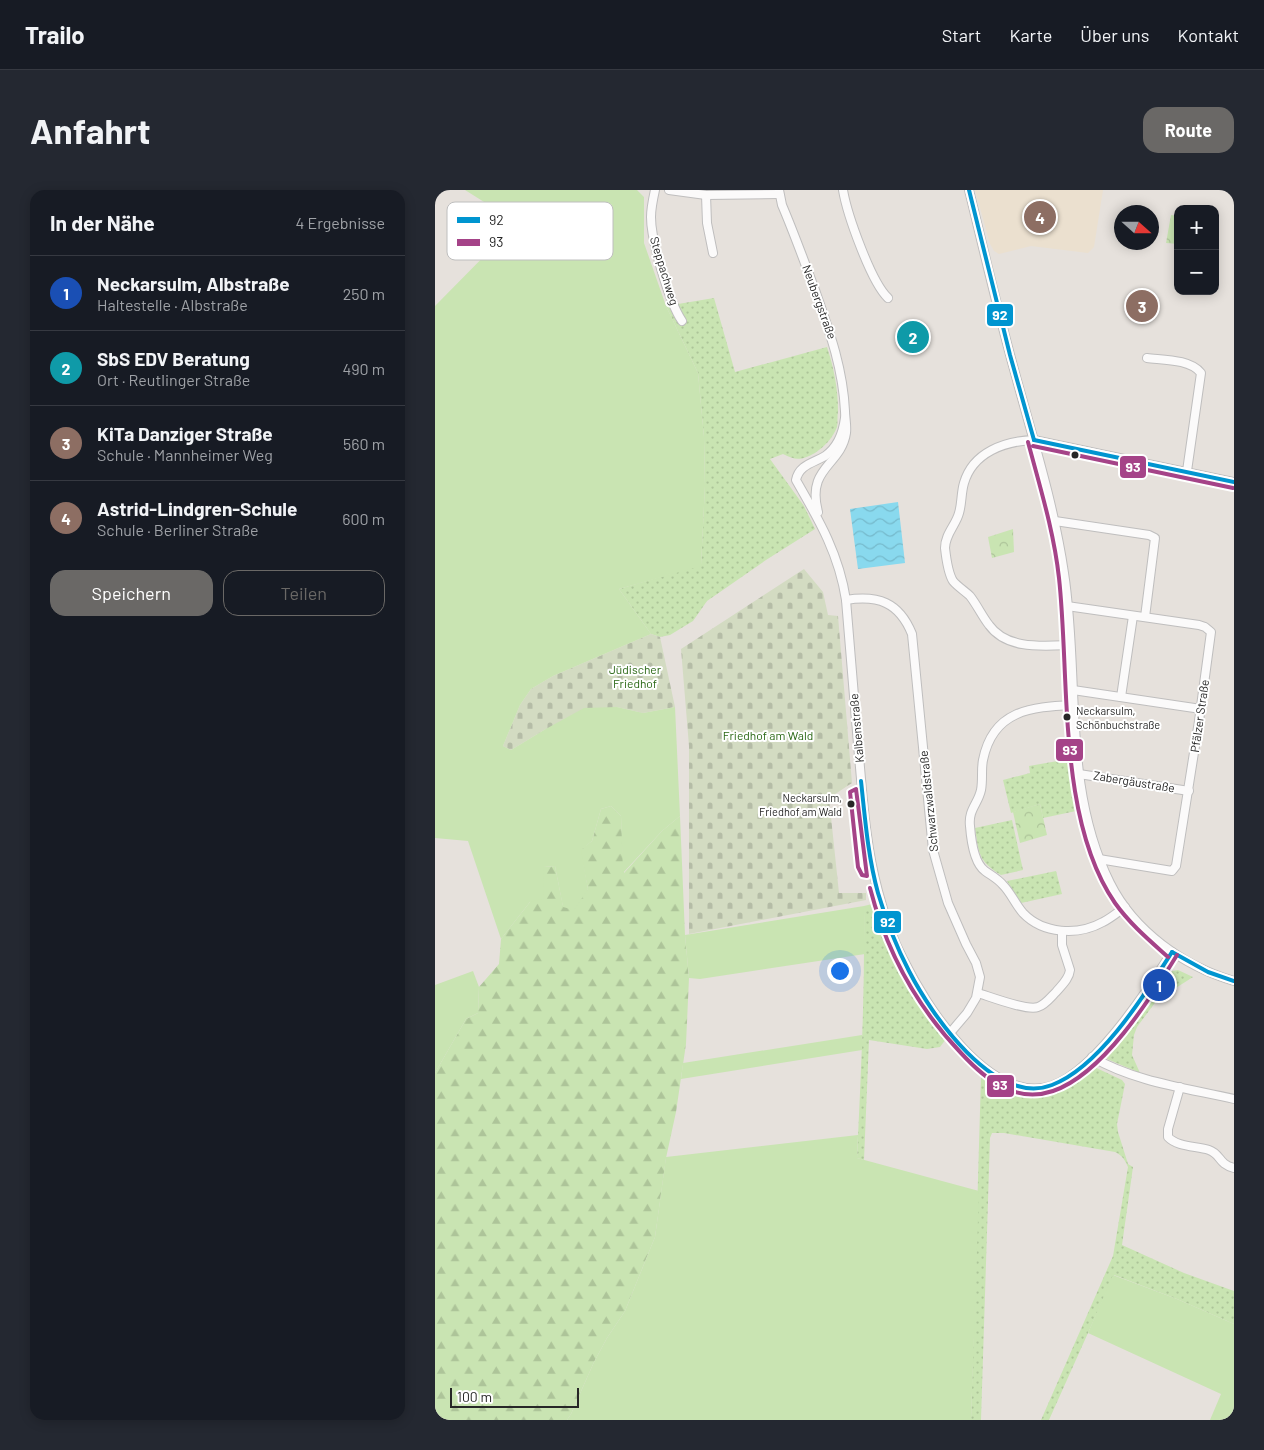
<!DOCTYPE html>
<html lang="de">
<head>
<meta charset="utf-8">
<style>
  body { margin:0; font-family:Barlow,sans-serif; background:#242831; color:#f1f3f6 }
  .controls { position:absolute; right:15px; top:15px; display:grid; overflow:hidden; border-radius:10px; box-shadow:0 2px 12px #0003 }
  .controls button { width:45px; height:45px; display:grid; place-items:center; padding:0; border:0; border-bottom:1px solid #363941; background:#171b24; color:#f1f3f6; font:25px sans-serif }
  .compass { position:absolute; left:679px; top:15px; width:45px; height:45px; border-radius:50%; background:#171b24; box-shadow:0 2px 12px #0003; rotate:111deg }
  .scale { position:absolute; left:15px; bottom:12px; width:129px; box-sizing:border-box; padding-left:5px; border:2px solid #272727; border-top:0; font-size:14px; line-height:18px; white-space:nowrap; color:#272727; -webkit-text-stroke:4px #fff; paint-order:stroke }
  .you { position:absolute; left:404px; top:780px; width:18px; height:18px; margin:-12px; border:4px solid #fff; border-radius:50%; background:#1a73e8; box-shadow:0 0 0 8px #1a73e833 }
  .badge { display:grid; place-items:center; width:32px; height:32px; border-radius:50%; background:#6a6866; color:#fff; font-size:16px; font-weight:700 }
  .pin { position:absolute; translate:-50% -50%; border:2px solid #fff; box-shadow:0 1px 5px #0006 }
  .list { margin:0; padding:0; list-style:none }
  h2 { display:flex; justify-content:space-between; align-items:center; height:65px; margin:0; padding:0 20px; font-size:21px }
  h2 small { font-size:16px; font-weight:400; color:#9ea1a6 }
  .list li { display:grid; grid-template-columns:32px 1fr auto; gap:15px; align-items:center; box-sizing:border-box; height:75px; padding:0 20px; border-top:1px solid #363941 }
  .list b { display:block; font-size:19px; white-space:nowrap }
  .list p { margin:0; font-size:16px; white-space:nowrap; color:#9ea1a6 }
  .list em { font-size:16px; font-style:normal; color:#9ea1a6 }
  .actions { display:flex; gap:10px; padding:15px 20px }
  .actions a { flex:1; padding:11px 0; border:1px solid #6a6866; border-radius:15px; text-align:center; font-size:18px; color:#6a6866 }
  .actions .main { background:#6a6866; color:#fff }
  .map { position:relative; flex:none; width:799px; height:1230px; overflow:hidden; border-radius:15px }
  header { display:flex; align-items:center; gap:30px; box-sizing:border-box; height:70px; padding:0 25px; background:#171b24; border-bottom:1px solid #363941 }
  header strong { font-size:24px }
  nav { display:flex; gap:28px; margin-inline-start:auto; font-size:18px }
  .intro { display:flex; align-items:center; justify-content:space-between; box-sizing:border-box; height:120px; padding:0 30px }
  h1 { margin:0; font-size:35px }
  .button { padding:12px 22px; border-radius:15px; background:#6a6866; color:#fff; font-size:18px; font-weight:700 }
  main { display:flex; gap:30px; padding:0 30px }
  aside { flex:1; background:#171b24; border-radius:15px; box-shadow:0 2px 12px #0003 }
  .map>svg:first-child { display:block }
  .education { fill:#ebe0cf }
  .grass { fill:url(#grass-dots) }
  .forest { fill:url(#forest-firs) }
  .cemetery { fill:url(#cemetery-stones) }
  .park { fill:url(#park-crowns) }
  .garden { fill:#c9e4b2 }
  .water { fill:url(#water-waves) }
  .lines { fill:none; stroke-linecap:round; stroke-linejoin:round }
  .minor-casing { stroke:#bfbebe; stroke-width:10 }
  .minor { stroke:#fbfafa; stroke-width:8 }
  .bus-1-casing { stroke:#fff; stroke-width:8 }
  .bus-2-casing { stroke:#fff; stroke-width:8 }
  .bus-1 { stroke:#0095d0; stroke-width:4 }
  .bus-2 { stroke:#a54388; stroke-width:4 }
  .bus-dot { fill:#272727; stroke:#fff; stroke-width:2 }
  .labels { text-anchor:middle; stroke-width:4; stroke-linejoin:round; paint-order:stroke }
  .bus-label { font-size:11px; fill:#272727; stroke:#fff; text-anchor:start }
  .street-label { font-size:12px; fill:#272727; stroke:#fff }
  .park-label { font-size:12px; fill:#296714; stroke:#fff }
  .key { fill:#fff; stroke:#bebebe; stroke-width:1 }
  .key-label { font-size:14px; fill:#272727 }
  .line-badge { stroke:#fff; stroke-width:2 }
  .badge-label { font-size:14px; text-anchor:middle; font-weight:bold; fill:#fff }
</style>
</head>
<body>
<header>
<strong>Trailo</strong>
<nav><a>Start</a><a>Karte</a><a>Über uns</a><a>Kontakt</a></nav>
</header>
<div class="intro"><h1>Anfahrt</h1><a class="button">Route</a></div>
<main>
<aside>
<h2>In der Nähe<small>4 Ergebnisse</small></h2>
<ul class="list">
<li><span class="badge" style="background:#1a4fb4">1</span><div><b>Neckarsulm, Albstraße</b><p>Haltestelle · Albstraße</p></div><em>250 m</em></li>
<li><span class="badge" style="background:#0f9aa8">2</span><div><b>SbS EDV Beratung</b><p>Ort · Reutlinger Straße</p></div><em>490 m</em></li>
<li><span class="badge" style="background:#8d6e63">3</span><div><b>KiTa Danziger Straße</b><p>Schule · Mannheimer Weg</p></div><em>560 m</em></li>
<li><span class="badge" style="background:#8d6e63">4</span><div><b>Astrid-Lindgren-Schule</b><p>Schule · Berliner Straße</p></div><em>600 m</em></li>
</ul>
<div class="actions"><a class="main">Speichern</a><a>Teilen</a></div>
</aside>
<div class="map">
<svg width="799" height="1230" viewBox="0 0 799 1230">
  <defs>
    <pattern id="grass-dots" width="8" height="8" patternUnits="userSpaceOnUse" patternTransform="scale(1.25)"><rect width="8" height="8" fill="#c9e4b2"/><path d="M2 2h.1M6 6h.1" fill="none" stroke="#adc499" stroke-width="1.8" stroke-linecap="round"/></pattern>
    <pattern id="forest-firs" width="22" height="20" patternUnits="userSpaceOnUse" patternTransform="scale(1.25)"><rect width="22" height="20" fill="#c9e4b2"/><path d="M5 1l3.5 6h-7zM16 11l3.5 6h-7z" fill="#adc499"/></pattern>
    <pattern id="cemetery-stones" width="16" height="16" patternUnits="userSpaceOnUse" patternTransform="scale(1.25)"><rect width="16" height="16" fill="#d3dbc2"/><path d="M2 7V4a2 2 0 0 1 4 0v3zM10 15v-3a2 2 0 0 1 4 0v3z" fill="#b5bca7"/></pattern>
    <pattern id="park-crowns" width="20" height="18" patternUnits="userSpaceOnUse" patternTransform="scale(1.25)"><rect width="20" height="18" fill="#c9e4b2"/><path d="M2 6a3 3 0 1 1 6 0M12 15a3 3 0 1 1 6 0" fill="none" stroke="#adc499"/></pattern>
    <pattern id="water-waves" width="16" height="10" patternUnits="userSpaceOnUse" patternTransform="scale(1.25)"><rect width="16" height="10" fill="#89d9ee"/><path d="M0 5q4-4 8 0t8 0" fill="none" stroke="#76bacc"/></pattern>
  </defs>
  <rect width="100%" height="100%" fill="#e6e1dc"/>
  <!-- education -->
  <path class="education" d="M540,0H668L659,57L653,63L596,56L564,64L559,61L555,54Z"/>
  <!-- grass -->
  <g class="grass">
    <path d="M279,108L300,182L392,157C399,178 403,199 403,221C402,226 403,232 402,237C398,248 389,257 380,263C367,270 361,271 348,264L335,269L369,316L380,339L331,370L272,411L258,431L235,445L225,447L216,444L184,399L266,375L270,296L269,247L263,183L231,116Z"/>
    <path d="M634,569L641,621L608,628L605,614L576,623L568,590L595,583L594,576Z"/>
    <path d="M577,630L588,680L566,685C543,671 544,663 540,638Z"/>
    <path d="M621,681L627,704L586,713L572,691Z"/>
    <path d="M437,714L442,721C451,745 460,770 472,792C482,813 497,831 511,849L505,857L492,859L434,850L429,970L422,968C426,884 430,800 429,716Z"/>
    <path d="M743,780L758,787L722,810L702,837L699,845L697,865L705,883L672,869V865L674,859L705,822L724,792L726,794L737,781Z"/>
    <path d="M655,875L687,890L690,894L682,934L683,942L693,974L698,977L687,1055L749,1083L799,1101V1134L742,1109L679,1085L614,1230H606L678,1066L693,977C690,970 687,965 680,962L569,943H557L555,948L546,1230H536L546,886C564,902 598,911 620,901C634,895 644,885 655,875Z"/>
  </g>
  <!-- forest -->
  <path class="forest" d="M176,616L186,626L189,683L227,641L245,626L250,745L254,788L251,854L241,922L231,968L220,1047L190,1121L172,1148L159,1172L136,1224L132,1230H0V883L31,829L43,823L44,797L64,774L66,749L95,712L108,677L120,676L128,716L153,699L145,660L157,651L166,619Z"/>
  <!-- cemetery -->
  <g class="cemetery">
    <path d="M369,379L388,402L393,425L403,426L417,593L394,608L404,703H431V710L254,744V556L246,459Z"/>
    <path d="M216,444L225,447L240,517L208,523L182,517L109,540L76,560L68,556L85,515L96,499L118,486Z"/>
  </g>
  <!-- park -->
  <g class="park">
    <path d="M736,25L743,26V54L731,53Z"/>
    <path d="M578,339L579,362L557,368L553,347Z"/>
    <path d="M605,614L612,645L585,653L578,622Z"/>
  </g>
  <!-- garden -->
  <g class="garden">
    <path d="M30,0H202L209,7V53L231,116L263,183L269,247L270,296L266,376L184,399L216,444L118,486L96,499L85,515L68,556L76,560L109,540L149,518L182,517L208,523L240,517L245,626L227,641L188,683L186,626L176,616L166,619L157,651L146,660L153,699L139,720L128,717L120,676L109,677L108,709L95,712L66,749L33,651L0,648V116L68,47L81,32Z"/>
    <path d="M429,716L430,764L265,789L254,788L250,745Z"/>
    <path d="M38,781L44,797L43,823L31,829L0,883V795Z"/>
    <path d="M427,845V860L246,889L248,873Z"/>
    <path d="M423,945L422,968L544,1001L536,1230H132L136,1224L159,1172L172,1148L190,1121L220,1047L231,967Z"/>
    <path d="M678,1085L742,1109L799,1134V1230H775L786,1204L653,1143Z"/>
  </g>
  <!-- water -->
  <path class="water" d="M463,312L470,373L423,379L415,319Z"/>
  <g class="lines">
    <!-- minor casing -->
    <g class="minor-casing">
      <g id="minor">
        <path d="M220,0C218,9 216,18 216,27C216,50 234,112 247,131"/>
        <path d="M234,0L271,5L344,4"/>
        <path d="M344,0L347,15C359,43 369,71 380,100C394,140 408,178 410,221C410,228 412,236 411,243C406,276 371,277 383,322"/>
        <path d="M408,0C412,24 436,92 453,108"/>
        <path d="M534,0C549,61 563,122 580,183C598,249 619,315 629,383C645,486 627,597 675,693C699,741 748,776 799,791"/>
        <path d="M271,5L272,33L278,63"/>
        <path d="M712,168C728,170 755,169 766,183L752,281"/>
        <path d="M410,228C408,243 403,257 390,266C378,273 364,275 361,290C384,330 404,364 411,410C415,462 420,514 424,566C428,611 431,657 443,701C449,724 457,748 468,769C491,816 553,915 616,896C659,882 713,800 737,762"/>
        <path d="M620,331L714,345L720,348L710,427"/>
        <path d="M411,410C443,405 464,412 477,444L498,660L513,713L531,754L541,773L545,787L541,808L532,823L515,843"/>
        <path d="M632,416L764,435L770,437L776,442L764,531L741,676L737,681L664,669"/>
        <path d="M635,455C608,456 572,460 554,435C547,426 542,415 535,406C530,401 523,397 518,391C513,383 511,367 510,358C510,344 521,335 524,323C527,313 526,303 529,293C538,262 570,251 599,250L799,292"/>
        <path d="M638,500L766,519"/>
        <path d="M686,507L698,426"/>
        <path d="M638,515C596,517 558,520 548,570C546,580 548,590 546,600C543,614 533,620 535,636C536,649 539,673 550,681C557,686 563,689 568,695C576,703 580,714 588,723C608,744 643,746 668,732C676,728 683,722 690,717"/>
        <path d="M644,584L754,601"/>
        <path d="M543,803C556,807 592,821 603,817C610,815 616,807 621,802C627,795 634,789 635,780L627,755V742"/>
        <path d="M657,867C700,892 751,898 799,909"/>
        <path d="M745,897L733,939V947C742,957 762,956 774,960C786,964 783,974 799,978"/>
      </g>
    </g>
    <!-- minor -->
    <use href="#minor" class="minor"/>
    <!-- bus-1 casing -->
    <g class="bus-1-casing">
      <g id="bus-1">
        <path d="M534,0L575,165L599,250"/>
        <path d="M599,250L799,292"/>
        <path d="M426,591C430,628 433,667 443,703C451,730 461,756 474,781C496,824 559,917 617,895C665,877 710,804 737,762"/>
        <path d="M737,762L773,782L799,791"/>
      </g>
    </g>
    <!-- bus-2 casing -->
    <g class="bus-2-casing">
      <g id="bus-2">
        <path d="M593,252C605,297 619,342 624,388C635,487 622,629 680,713C695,734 714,750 733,767"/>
        <path d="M598,256L798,298"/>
        <path d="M421,599L432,686L427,685L423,677L415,602Z"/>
        <path d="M435,698C451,760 482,817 526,863C550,889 580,914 618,901C668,884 715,809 742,765"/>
      </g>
    </g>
    <!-- bus-1 -->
    <use href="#bus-1" class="bus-1"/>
    <!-- bus-2 -->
    <use href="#bus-2" class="bus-2"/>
  </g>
  <!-- markers -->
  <g class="bus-dot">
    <circle cx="640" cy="265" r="4.5"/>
    <circle cx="632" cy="527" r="4.5"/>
    <circle cx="416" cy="614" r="4.5"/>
  </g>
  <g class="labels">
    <!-- bus labels -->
    <g class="bus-label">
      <text x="641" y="525">Neckarsulm,<tspan x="641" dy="14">Schönbuchstraße</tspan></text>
      <text x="407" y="612" text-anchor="end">Neckarsulm,<tspan x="407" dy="14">Friedhof am Wald</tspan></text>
    </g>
    <!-- street labels -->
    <g class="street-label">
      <text transform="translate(229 81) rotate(73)" y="4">Steppachweg</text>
      <text transform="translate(384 112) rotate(70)" y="4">Neubergstraße</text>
      <text transform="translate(765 526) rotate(-82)" y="4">Pfälzer Straße</text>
      <text transform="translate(422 538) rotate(-95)" y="4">Kalbenstraße</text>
      <text transform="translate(699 592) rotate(9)" y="4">Zabergäustraße</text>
      <text transform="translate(494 611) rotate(-96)" y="4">Schwarzwaldstraße</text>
    </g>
    <!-- park labels -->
    <g class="park-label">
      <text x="200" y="484">Jüdischer<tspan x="200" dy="14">Friedhof</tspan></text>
      <text x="333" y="550">Friedhof am Wald</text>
    </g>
  </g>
  <!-- legend -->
  <rect x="12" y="12" width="166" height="58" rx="8" class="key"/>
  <rect x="22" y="27" width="23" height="6" fill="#0095d0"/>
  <rect x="22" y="49" width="23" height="7" fill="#a54388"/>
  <g class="key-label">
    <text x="54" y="35">92</text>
    <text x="54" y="57">93</text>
  </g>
  <g class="line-badge">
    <rect x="551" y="113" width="28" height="24" rx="5" fill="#0095d0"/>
    <rect x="684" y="265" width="28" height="24" rx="5" fill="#a54388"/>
    <rect x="620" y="548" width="29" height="24" rx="5" fill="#a54388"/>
    <rect x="438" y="720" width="29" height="24" rx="5" fill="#0095d0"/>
    <rect x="551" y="884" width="29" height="24" rx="5" fill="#a54388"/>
  </g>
  <g class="badge-label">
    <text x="565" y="130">92</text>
    <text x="698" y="282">93</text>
    <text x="635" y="565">93</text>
    <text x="453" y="737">92</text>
    <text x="565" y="900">93</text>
  </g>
</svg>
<div class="controls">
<button>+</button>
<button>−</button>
</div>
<svg class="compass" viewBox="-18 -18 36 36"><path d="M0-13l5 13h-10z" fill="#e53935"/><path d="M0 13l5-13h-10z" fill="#9ea1a6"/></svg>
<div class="scale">100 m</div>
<div class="you"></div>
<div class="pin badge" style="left:724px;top:795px;background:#1a4fb4">1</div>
<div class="pin badge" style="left:478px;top:147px;background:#0f9aa8">2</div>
<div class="pin badge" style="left:707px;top:116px;background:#8d6e63">3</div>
<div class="pin badge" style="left:605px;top:27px;background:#8d6e63">4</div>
</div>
</main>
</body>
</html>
